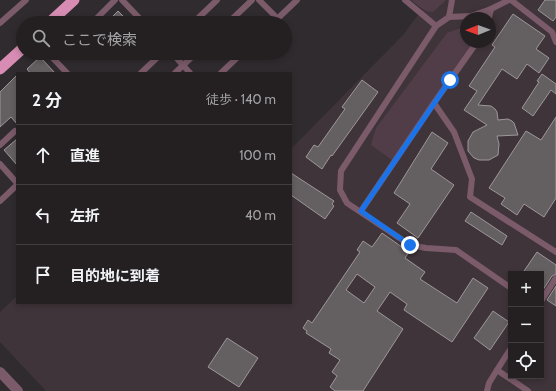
<!DOCTYPE html>
<html lang="ja">
<head>
<meta charset="utf-8">
<style>
  body { margin:0; font-family:Cabin,"Noto Sans JP",sans-serif; background:#302d2f; color:#f1f3f6 }
  .controls { position:absolute; right:12px; bottom:12px; display:grid; overflow:hidden; border-radius:0px; box-shadow:0 2px 6px #0003 }
  .controls button { width:36px; height:36px; display:grid; place-items:center; padding:0; border:0; border-bottom:1px solid #413e40; background:#242022; color:#f1f3f6; font:20px sans-serif }
  .compass { position:absolute; left:460px; top:12px; width:36px; height:36px; border-radius:50%; background:#242022; box-shadow:0 2px 6px #0003; rotate:269deg }
  .stop { position:absolute; width:12px; height:12px; margin:-9px; border:3px solid #1a73e8; border-radius:50%; background:#fff }
  .stop.end { background:#1a73e8; border-color:#fff; box-shadow:0 1px 4px #0008 }
  .list { margin:0; padding:0; list-style:none }
  h2 { display:flex; justify-content:space-between; align-items:center; height:52px; margin:0; padding:0 16px; font-size:17px }
  h2 small { font-size:13px; font-weight:400; color:#a3a3a5 }
  .list li { display:grid; grid-template-columns:26px 1fr auto; gap:12px; align-items:center; box-sizing:border-box; height:60px; padding:0 16px; border-top:1px solid #413e40 }
  .list b { display:block; font-size:15px; white-space:nowrap }
  .list em { font-size:13px; font-style:normal; color:#a3a3a5 }
  .icon { flex:none; width:22px; height:22px; fill:none; stroke:currentColor; stroke-width:2; stroke-linecap:round; stroke-linejoin:round }
  .map { position:relative; flex:none; width:556px; height:391px; overflow:hidden }
  .search { position:absolute; background:#242022; box-shadow:0 2px 6px #0003; left:16px; top:16px; width:276px; height:44px; display:flex; align-items:center; gap:10px; box-sizing:border-box; padding:0 14px; border-radius:22px; color:#a3a3a5; font-size:15px }
  .panel { position:absolute; background:#242022; box-shadow:0 2px 6px #0003; left:16px; top:72px; width:276px; height:232px; border-radius:0px }
  .map>svg:first-child { display:block }
  .built { fill:#3f3439; fill-rule:evenodd }
  .green { fill:#513d47 }
  .building { fill:#645f61; stroke:#9d979a; fill-rule:evenodd }
  .lines { fill:none; stroke-linecap:round; stroke-linejoin:round }
  .service { stroke:#7b5a6a; stroke-width:6 }
  .minor { stroke:#7b5a6a; stroke-width:10 }
  .trunk { stroke:#d78db3; stroke-width:11 }
  .route { stroke:#1a73e8; stroke-width:5 }
</style>
</head>
<body>
<div class="map">
<svg width="556" height="391" viewBox="0 0 556 391">
  <rect width="100%" height="100%" fill="#302b2e"/>
  <!-- built -->
  <path class="built" d="M429,0H556V391H46L0,342V312L17,296V303H291V149L403,35ZM466,18H490V42H466ZM511,274H541V376H511Z"/>
  <!-- green -->
  <g class="green">
    <path d="M411,0H446L433,12C424,12 417,5 411,0Z"/>
    <path d="M466,26V42H475L392,160L371,145L376,128L447,33Z"/>
  </g>
  <!-- building -->
  <g class="building">
    <path d="M545,0H556V17L553,21L538,10Z"/>
    <path d="M118,11L130,23H106Z"/>
    <path d="M513,14L545,36L536,49L549,58L539,73L527,64L517,79L502,69L478,105L491,106L495,109L497,112L498,120L508,119L512,121L514,123L518,135L497,136L499,144L498,155L489,160H479L474,158L468,151V141L473,132L487,125L464,110L477,91L469,86L495,47L492,45Z"/>
    <path d="M40,57L55,73H30L27,69Z"/>
    <path d="M542,74L556,84V94L551,90L533,116L522,108L539,82L537,81Z"/>
    <path d="M17,75V124L11,117L0,127V92Z"/>
    <path d="M362,80L378,92L332,156L331,155L322,169L306,157L314,145L318,147L345,109L342,107Z"/>
    <path d="M556,117V198L544,217L524,204L517,215L501,204L505,198L489,188L526,131L541,140Z"/>
    <path d="M432,132L448,143L431,169L454,185L418,238L397,223L410,204L394,193Z"/>
    <path d="M17,139V165L4,150Z"/>
    <path d="M291,173L334,201L332,204L334,206L325,219L291,195Z"/>
    <path d="M471,212L507,236L502,245L465,221Z"/>
    <path d="M382,233L409,252L405,258L425,272L420,279L457,303L473,278L488,288L452,342L404,310L407,304L390,292L377,311L403,329L363,391H335L330,387L337,376L332,372L340,360L329,353L331,349L306,333L307,331L303,328L308,320L312,323L360,252L357,250L363,241L372,247ZM357,274L375,287L364,303L346,290Z"/>
    <path d="M537,252L556,265V274L552,276L541,293V274H522Z"/>
    <path d="M556,286V306L547,300Z"/>
    <path d="M493,311L509,322L490,350L474,338Z"/>
    <path d="M227,338L258,358L239,387L208,367Z"/>
  </g>
  <g class="lines">
    <!-- service -->
    <g class="service">
      <path d="M122,0L144,23"/>
      <path d="M259,0L278,19"/>
      <path d="M405,0L436,26"/>
      <path d="M509,0L491,9L471,16L449,17L436,26L341,171L340,190L347,203L410,245L426,248L456,250L511,288"/>
      <path d="M511,0L552,32L556,42"/>
      <path d="M449,17L452,0"/>
      <path d="M489,18L491,9"/>
      <path d="M0,23L26,0"/>
      <path d="M92,23L115,0"/>
      <path d="M193,23L217,0"/>
      <path d="M228,23L252,0"/>
      <path d="M273,23L297,0"/>
      <path d="M48,53L67,73"/>
      <path d="M172,53L190,73"/>
      <path d="M55,60L62,53"/>
      <path d="M141,73L162,53"/>
      <path d="M175,73L196,53"/>
      <path d="M221,73L242,53"/>
      <path d="M434,103L454,132L472,179L470,197L556,252"/>
      <path d="M0,145L15,131"/>
      <path d="M0,164L17,183"/>
      <path d="M0,201L17,185"/>
      <path d="M361,211L434,103L477,42"/>
      <path d="M541,301L556,278"/>
      <path d="M497,370L511,348"/>
      <path d="M487,391L489,383L497,370L528,391"/>
    </g>
    <!-- minor -->
    <path class="minor" d="M0,372L18,391"/>
    <!-- trunk -->
    <g class="trunk">
      <path d="M49,23L74,0"/>
      <path d="M0,69L23,48"/>
    </g>
  </g>
  <g class="lines">
    <!-- route -->
    <path class="route" d="M410,245L361,211L450,80"/>
  </g>
</svg>
<div class="controls">
<button>+</button>
<button>−</button>
<button><svg class="icon" aria-label="locate" viewBox="0 0 24 24"><circle cx="12" cy="12" r="6"/><path d="M12 2v4M12 18v4M2 12h4M18 12h4"/></svg></button>
</div>
<svg class="compass" viewBox="-18 -18 36 36"><path d="M0-13l5 13h-10z" fill="#e53935"/><path d="M0 13l5-13h-10z" fill="#a3a3a5"/></svg>
<div class="stop" style="left:450px;top:80px"></div>
<div class="stop end" style="left:410px;top:245px"></div>
<div class="search"><svg class="icon" aria-label="search" viewBox="0 0 24 24"><circle cx="10" cy="10" r="6"/><path d="M15 15l6 6"/></svg>ここで検索</div>
<section class="panel">
<h2>2 分<small>徒歩 · 140 m</small></h2>
<ul class="list">
<li><svg class="icon" aria-label="ahead" viewBox="0 0 24 24"><path d="M12 20V5M6 11l6-6 6 6"/></svg><div><b>直進</b></div><em>100 m</em></li>
<li><svg class="icon" aria-label="left" viewBox="0 0 24 24"><path d="M17 20v-9H6M10 6l-5 5 5 5"/></svg><div><b>左折</b></div><em>40 m</em></li>
<li><svg class="icon" aria-label="arrive" viewBox="0 0 24 24"><path d="M6 21V4h12l-3 4 3 4H6"/></svg><div><b>目的地に到着</b></div></li>
</ul>
</section>
</div>
</body>
</html>
